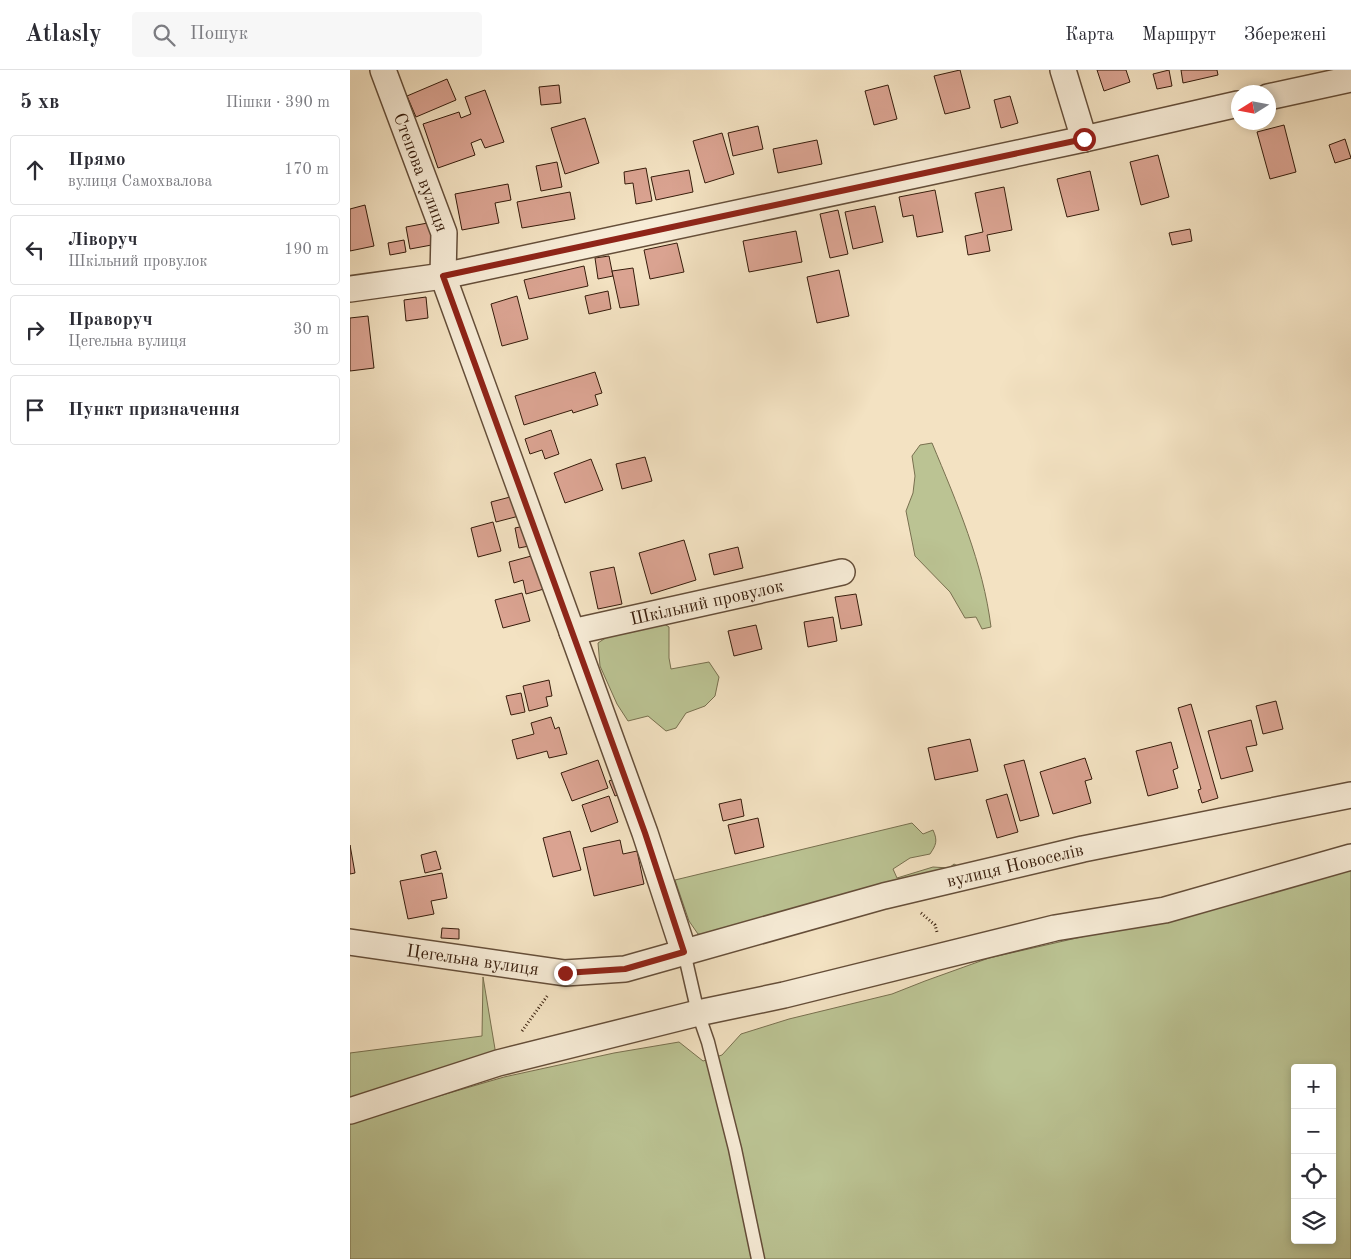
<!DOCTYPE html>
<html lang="uk">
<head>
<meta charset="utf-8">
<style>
  body { margin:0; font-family:"Old Standard TT",serif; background:#f7f7f7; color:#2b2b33 }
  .controls { position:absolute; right:15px; bottom:15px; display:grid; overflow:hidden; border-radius:5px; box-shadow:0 2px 8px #0003 }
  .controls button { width:45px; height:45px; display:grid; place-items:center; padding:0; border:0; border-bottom:1px solid #e1e1e2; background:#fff; color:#2b2b33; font:25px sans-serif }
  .compass { position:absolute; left:881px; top:15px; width:45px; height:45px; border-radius:50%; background:#fff; box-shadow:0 2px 8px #0003; rotate:259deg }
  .stop { position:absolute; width:15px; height:15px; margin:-11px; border:4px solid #8f2418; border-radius:50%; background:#fff }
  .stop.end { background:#8f2418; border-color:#fff; box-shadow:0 1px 5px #0008 }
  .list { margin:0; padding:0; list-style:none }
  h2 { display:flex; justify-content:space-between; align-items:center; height:65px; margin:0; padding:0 20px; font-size:21px }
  h2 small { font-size:16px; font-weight:400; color:#7c7c81 }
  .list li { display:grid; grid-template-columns:32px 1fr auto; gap:15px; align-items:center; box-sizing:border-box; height:70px; margin:0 10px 10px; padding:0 10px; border:1px solid #e1e1e2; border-radius:5px }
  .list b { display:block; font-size:19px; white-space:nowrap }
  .list p { margin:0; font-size:16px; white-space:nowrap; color:#7c7c81 }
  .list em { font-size:16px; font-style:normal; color:#7c7c81 }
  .icon { flex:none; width:28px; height:28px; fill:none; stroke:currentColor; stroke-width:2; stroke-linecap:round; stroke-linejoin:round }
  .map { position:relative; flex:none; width:1001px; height:1189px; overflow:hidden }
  header { display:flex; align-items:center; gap:30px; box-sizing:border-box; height:70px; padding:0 25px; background:#fff; border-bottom:1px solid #e1e1e2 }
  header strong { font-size:24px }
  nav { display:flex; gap:28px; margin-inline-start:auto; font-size:18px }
  .search { width:350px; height:45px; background:#f7f7f7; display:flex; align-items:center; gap:12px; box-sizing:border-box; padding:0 18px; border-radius:5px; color:#7c7c81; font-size:19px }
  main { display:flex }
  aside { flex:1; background:#fff }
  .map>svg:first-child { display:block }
  .green { fill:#bbc393; stroke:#78704f; fill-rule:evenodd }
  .building { fill:#daa391; stroke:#361c0b }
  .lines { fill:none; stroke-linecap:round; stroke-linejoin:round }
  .lane-casing { stroke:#654e39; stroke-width:15 }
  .street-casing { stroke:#654e39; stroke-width:28 }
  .path { stroke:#361c0b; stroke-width:3; stroke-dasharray:1 2.5; stroke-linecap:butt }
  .lane { stroke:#f7ecd7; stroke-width:12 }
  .street { stroke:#f7ecd7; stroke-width:25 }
  .route { stroke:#8f2418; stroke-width:6 }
  .labels { text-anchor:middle; stroke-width:4; stroke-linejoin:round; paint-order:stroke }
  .street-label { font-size:18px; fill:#361c0b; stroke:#f7ecd7 }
</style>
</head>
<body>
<header>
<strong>Atlasly</strong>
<div class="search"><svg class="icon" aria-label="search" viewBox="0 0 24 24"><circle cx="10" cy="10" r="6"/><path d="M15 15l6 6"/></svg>Пошук</div>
<nav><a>Карта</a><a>Маршрут</a><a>Збережені</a></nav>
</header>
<main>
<aside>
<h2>5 хв<small>Пішки · 390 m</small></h2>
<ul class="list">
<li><svg class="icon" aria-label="ahead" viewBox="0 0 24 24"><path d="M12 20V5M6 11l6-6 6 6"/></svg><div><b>Прямо</b><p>вулиця Самохвалова</p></div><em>170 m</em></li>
<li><svg class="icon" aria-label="left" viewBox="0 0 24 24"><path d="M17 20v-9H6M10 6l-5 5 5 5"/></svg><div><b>Ліворуч</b><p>Шкільний провулок</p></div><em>190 m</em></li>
<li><svg class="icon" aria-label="right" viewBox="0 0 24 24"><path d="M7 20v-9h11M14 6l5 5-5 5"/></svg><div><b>Праворуч</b><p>Цегельна вулиця</p></div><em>30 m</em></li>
<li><svg class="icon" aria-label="arrive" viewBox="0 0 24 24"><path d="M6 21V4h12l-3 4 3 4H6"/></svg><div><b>Пункт призначення</b></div></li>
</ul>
</aside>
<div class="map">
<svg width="1001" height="1189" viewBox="0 0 1001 1189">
  <rect width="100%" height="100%" fill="#f3e2c2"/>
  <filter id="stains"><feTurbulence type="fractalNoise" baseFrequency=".004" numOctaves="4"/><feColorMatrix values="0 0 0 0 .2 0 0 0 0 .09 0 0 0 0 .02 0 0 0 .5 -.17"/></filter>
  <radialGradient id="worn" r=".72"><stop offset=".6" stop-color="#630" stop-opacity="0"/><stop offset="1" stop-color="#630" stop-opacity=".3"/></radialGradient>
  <!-- green -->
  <g class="green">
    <path d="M582,373C607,433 633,493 641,557L632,559L626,547L615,548L600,522L565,486L556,441L563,423L565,406L562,386L570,375Z"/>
    <path d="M310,551L319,557V588L321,599L359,592L369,607L365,626L355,636L336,643L326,658L316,661L298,646L278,651L267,634L250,596L248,573L260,565Z"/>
    <path d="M562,753L573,764L583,760C588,771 586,775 580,784L560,788L543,799L547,808L583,797L599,798L604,794L615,800L370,867L348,864L339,851L325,810Z"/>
    <path d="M1001,798V1189H0V1052L154,1007L264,983L329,972L353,991L372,985L391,964L439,949L542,924L575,911L639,888L819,847ZM945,998H982V1170H945Z"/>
    <path d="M133,907L146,985L0,1033V983L132,966Z"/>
  </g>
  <!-- building -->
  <g class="building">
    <path d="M610,0L620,38L595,44L584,6Z"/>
    <path d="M747,0H776L780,12L754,21Z"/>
    <path d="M819,0L822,16L807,19L803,4Z"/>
    <path d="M831,0H867L868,5L833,13Z"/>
    <path d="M97,9L106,30L66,47L57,26Z"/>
    <path d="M209,15L211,33L191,35L189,17Z"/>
    <path d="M538,15L547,49L524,55L515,21Z"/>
    <path d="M135,20L154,72L135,78L131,69L121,73L125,85L88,98L73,54L109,42L111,48L121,44L115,27Z"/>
    <path d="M660,26L668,53L651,58L644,30Z"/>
    <path d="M235,48L249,93L215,104L201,58Z"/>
    <path d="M934,55L946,102L920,109L907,62Z"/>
    <path d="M408,56L413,79L383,86L378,63Z"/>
    <path d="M372,63L384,104L355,113L343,71Z"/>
    <path d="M995,69L1001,88L985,93L979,75Z"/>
    <path d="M467,70L472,94L428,103L423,79Z"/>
    <path d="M808,85L819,127L791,135L780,92Z"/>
    <path d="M207,92L212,117L191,121L186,96Z"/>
    <path d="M296,98L302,131L286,134L283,113L275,114L274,102Z"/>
    <path d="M339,100L343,122L306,130L301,107Z"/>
    <path d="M740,101L749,140L717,147L707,109Z"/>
    <path d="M158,114L161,130L145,133L149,153L112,160L105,124Z"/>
    <path d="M654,117L662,160L637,165L640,181L618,185L615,166L633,162L625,123Z"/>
    <path d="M585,120L593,162L567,167L563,145L553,147L549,127Z"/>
    <path d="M220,122L225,149L172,158L167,132Z"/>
    <path d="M15,135L24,176L0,181V139Z"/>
    <path d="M525,136L533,172L503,179L495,142Z"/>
    <path d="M488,140L498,184L480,188L470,144Z"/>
    <path d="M83,152L87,174L60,179L56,157Z"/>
    <path d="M840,159L842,171L822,175L819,163Z"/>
    <path d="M446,161L452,192L399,202L393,171Z"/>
    <path d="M54,170L56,182L40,185L38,173Z"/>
    <path d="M327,173L334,202L300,209L294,180Z"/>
    <path d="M259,186L263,206L248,209L245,188Z"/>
    <path d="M234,196L238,216L179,229L174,210Z"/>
    <path d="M283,198L289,235L270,238L262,201Z"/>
    <path d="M489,200L499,246L467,253L457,207Z"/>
    <path d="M258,221L261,239L239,244L235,226Z"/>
    <path d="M167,226L178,269L152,276L141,234Z"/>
    <path d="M76,227L78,248L56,251L54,230Z"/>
    <path d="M18,246L24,298L0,301V248Z"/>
    <path d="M245,302L252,323L245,325L248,335L223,343L222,340L174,355L165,326Z"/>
    <path d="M201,360L209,384L195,389L192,380L180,384L175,369Z"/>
    <path d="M295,387L302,411L272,419L266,394Z"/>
    <path d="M241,389L253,420L215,433L204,403Z"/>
    <path d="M164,426L169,446L146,452L141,432Z"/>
    <path d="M143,452L151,481L128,487L121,458Z"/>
    <path d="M179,455L184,475L169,478L165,458Z"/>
    <path d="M334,470L346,510L301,524L289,483Z"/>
    <path d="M388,477L393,498L364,505L359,484Z"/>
    <path d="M185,485L194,519L176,524L173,510L164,513L159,492Z"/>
    <path d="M264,497L272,534L248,539L240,502Z"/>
    <path d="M172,523L180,551L153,558L145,530Z"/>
    <path d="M506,524L512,555L491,559L485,527Z"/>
    <path d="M483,547L487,571L458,577L454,552Z"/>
    <path d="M406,555L412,579L384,586L378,561Z"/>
    <path d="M199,610L202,626L196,627L198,636L179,641L173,616Z"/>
    <path d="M171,623L175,642L161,645L156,626Z"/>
    <path d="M926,631L933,659L913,664L906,636Z"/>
    <path d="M841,634L868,728L852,733L848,720L851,719L828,638Z"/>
    <path d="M201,647L205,659L209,657L217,684L199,688L197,681L167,689L162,670L184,664L181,653Z"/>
    <path d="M901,650L907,675L896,677L903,701L871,709L858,661Z"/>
    <path d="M620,669L628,701L585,710L578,678Z"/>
    <path d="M821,672L828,698L823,700L828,718L798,726L786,681Z"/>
    <path d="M735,688L742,709L735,711L741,733L703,744L690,702Z"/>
    <path d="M248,690L258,718L222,731L211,703Z"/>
    <path d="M674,690L689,746L670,751L654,695Z"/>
    <path d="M270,707L276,722L265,726L259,711Z"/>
    <path d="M657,724L668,762L647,768L636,730Z"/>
    <path d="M259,726L268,752L241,762L232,735Z"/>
    <path d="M391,729L394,746L373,751L369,734Z"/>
    <path d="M408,748L414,777L385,784L378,755Z"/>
    <path d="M220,761L231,800L203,807L193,768Z"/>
    <path d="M270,770L273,784L287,781L294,814L244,826L233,778Z"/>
    <path d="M0,775L5,803L0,804Z"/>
    <path d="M86,781L91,799L75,803L71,785Z"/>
    <path d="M92,803L97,828L81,831L84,844L58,849L50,811Z"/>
    <path d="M92,858L109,859V869L91,868Z"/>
  </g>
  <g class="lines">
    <!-- lane casing -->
    <g class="lane-casing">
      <path id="lane" d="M334,882L348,943L358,972L385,1079L408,1189"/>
    </g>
    <!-- street casing -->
    <g class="street-casing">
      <g id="street">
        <path id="s1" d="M33,0L94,163L93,206L295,763L334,882"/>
        <path d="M713,0L734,69"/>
        <path d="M918,27L1001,9"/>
        <path d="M0,219L93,206L734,69L888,34"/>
        <path id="s2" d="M222,562L492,502"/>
        <path id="s3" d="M0,872L215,903L275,899L534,826L733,779L1001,725"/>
        <path d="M0,1041L148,993L348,943L434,925L705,858L815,840L1001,787"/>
      </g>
    </g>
    <!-- path -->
    <g class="path">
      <path d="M571,843L585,855L587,862"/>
      <path d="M172,961L198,925"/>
    </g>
    <!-- lane -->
    <use href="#lane" class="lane"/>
    <!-- street -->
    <use href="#street" class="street"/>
  </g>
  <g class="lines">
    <!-- route -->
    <path class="route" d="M215,903L275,899L334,882L295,763L93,206L734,69"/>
  </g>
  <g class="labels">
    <!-- street labels -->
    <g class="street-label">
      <text dy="6" stroke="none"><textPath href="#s1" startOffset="109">Степова вулиця</textPath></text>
      <text dy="6" stroke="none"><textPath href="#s2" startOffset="138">Шкільний провулок</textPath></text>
      <text dy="6" stroke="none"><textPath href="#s3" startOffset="681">вулиця Новоселів</textPath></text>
      <text dy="6" stroke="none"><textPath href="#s3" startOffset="124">Цегельна вулиця</textPath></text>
    </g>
  </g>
  <rect width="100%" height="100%" filter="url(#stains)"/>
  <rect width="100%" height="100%" fill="url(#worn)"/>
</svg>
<div class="controls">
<button>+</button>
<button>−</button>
<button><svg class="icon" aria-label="locate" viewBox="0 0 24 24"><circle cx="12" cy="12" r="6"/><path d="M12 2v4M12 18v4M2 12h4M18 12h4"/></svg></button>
<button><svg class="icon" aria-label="layers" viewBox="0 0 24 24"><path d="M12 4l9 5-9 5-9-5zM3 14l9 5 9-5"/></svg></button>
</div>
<svg class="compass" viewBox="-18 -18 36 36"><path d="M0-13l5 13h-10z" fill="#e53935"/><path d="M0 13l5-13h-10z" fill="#7c7c81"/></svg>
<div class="stop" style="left:734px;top:69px"></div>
<div class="stop end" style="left:215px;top:903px"></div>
</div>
</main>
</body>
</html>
